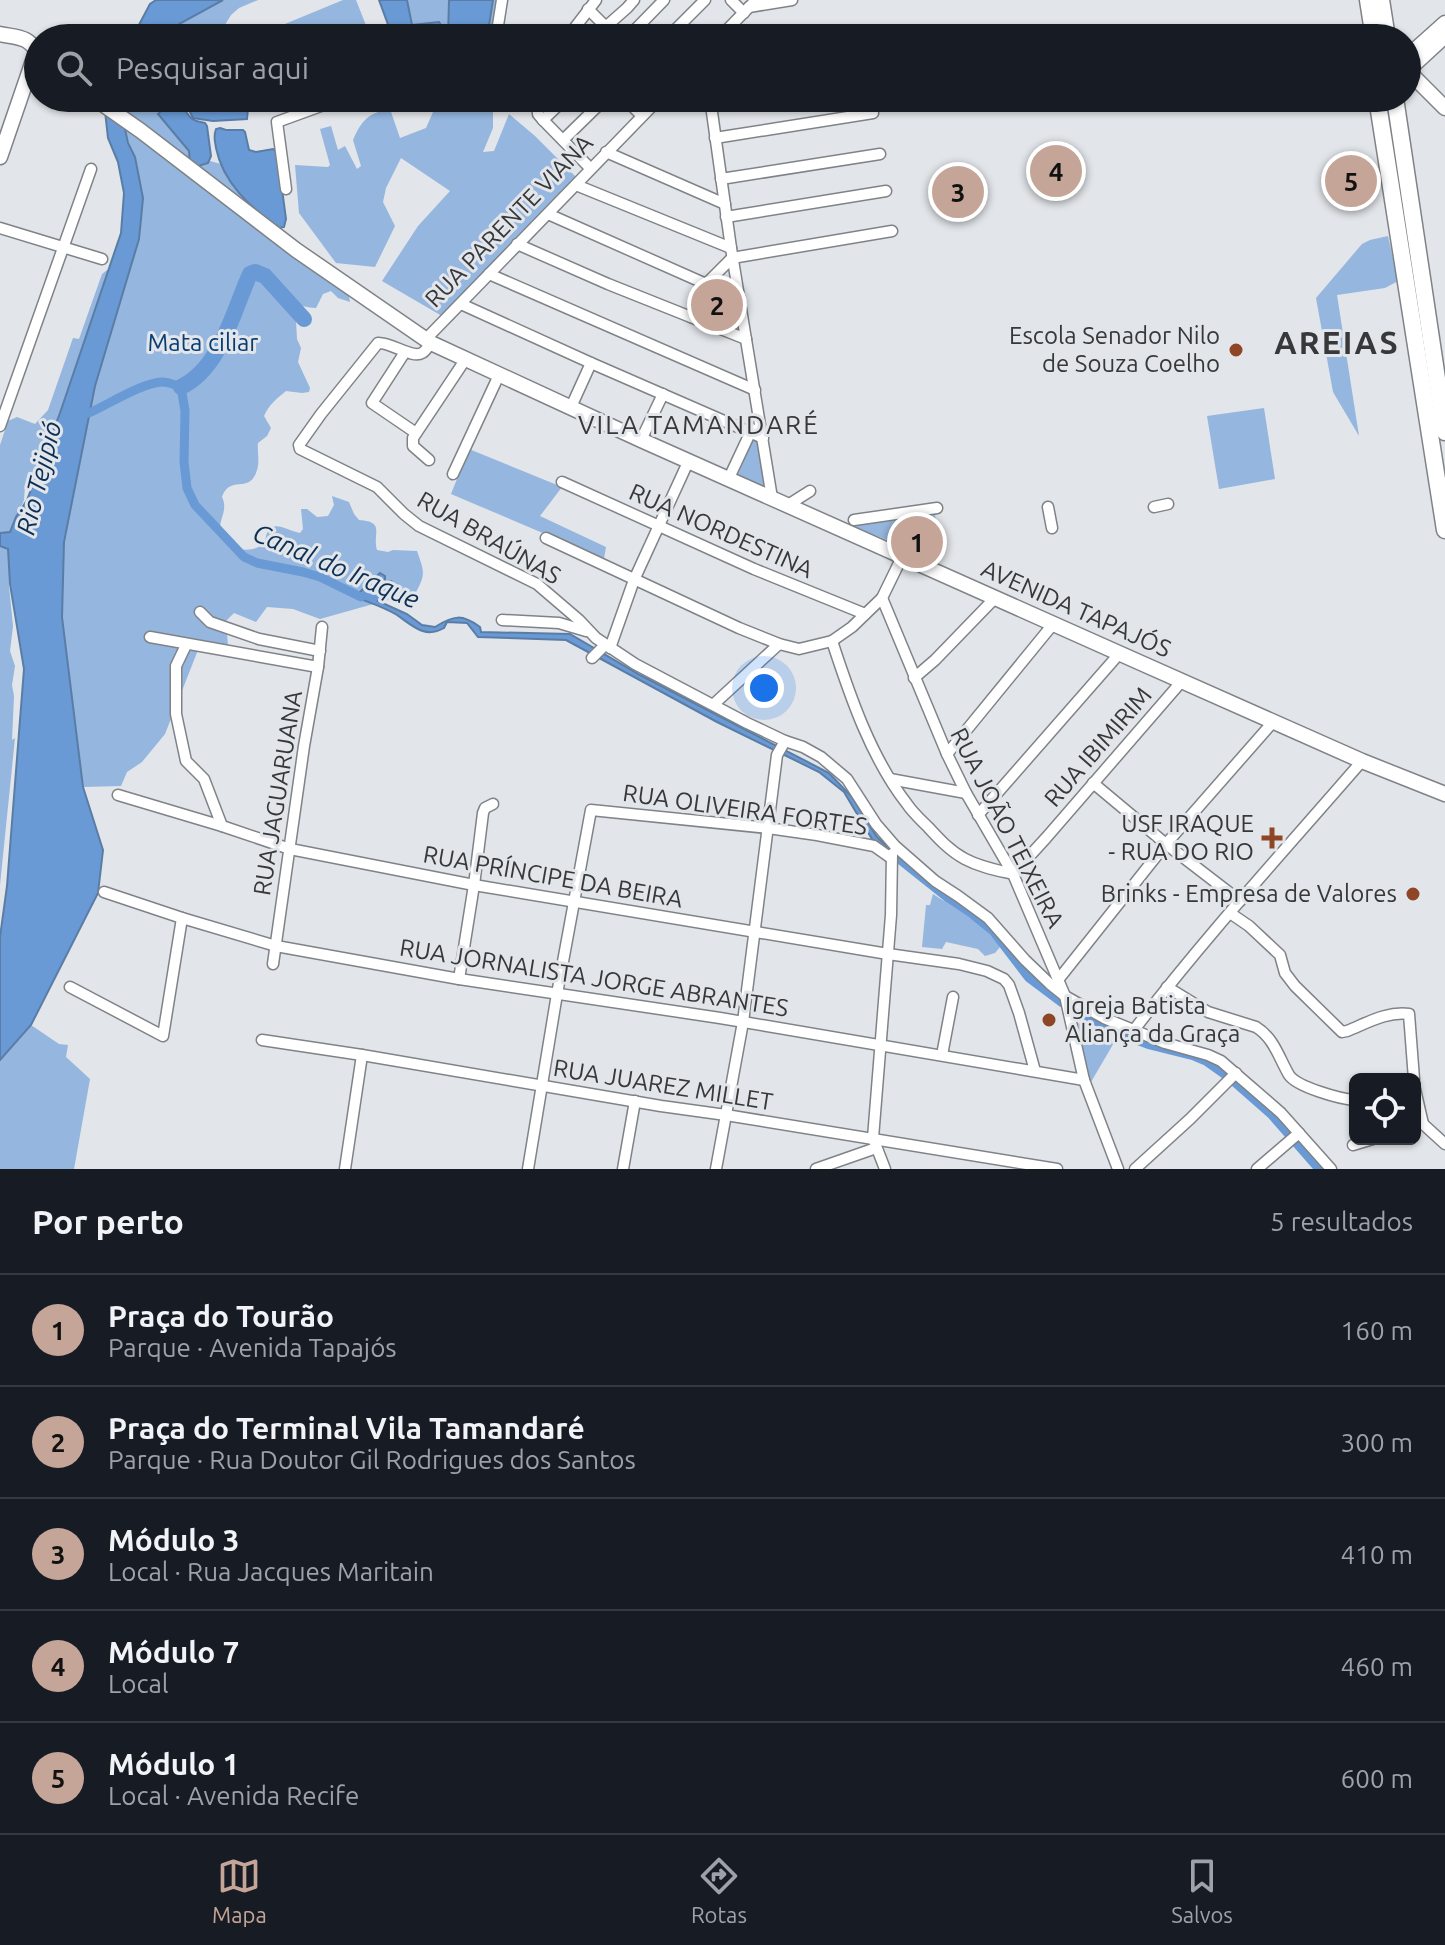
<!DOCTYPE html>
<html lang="pt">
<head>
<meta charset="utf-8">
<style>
  body { margin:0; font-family:Ubuntu,sans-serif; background:#20242c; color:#f1f3f6 }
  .controls { position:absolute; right:24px; bottom:24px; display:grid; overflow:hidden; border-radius:12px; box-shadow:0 2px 6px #0004 }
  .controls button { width:72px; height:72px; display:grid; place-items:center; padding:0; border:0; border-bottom:2px solid #363941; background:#171b24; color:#f1f3f6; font:40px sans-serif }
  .you { position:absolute; left:764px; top:688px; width:28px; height:28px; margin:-20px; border:6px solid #fff; border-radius:50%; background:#1a73e8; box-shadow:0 0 0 12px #1a73e833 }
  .badge { display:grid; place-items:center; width:52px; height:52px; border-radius:50%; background:#c4a598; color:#111; font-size:26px; font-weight:700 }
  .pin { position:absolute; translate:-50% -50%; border:4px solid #fff; box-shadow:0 2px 8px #0006 }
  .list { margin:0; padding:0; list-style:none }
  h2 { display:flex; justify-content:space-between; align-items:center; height:104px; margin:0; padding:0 32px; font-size:34px }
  h2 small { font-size:26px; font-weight:400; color:#9ea1a6 }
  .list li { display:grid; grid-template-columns:52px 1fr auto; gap:24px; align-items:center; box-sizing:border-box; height:112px; padding:0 32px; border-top:2px solid #363941 }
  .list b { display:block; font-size:30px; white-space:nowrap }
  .list p { margin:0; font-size:26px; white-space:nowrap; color:#9ea1a6 }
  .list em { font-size:26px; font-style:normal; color:#9ea1a6 }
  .icon { flex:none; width:44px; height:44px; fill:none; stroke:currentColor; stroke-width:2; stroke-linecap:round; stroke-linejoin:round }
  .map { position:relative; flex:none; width:1445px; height:1169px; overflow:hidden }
  .search { position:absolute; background:#171b24; box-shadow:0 2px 6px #0004; left:24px; right:24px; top:24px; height:88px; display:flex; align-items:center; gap:20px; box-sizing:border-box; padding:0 28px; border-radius:44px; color:#9ea1a6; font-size:30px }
  .sheet { height:664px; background:#171b24 }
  nav { display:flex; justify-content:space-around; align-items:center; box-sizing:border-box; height:112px; border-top:2px solid #363941; background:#171b24; font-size:22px; color:#9ea1a6 }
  nav a { display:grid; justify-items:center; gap:4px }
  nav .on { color:#c4a598 }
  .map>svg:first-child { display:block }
  .green { fill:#95b6de }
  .water { fill:#699ad5; stroke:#5a7da6; stroke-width:2 }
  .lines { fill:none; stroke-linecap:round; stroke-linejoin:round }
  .canal { stroke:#699ad5; stroke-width:9 }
  .river { stroke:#699ad5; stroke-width:16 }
  .street-casing { stroke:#7f8387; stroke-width:13 }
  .secondary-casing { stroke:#7f8387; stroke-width:17 }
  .primary-casing { stroke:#7f8387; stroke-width:19 }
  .street { stroke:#fff; stroke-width:10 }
  .secondary { stroke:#fff; stroke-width:14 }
  .primary { stroke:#fff; stroke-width:16 }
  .poi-dot { fill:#8e4626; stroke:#e2e5e9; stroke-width:3 }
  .labels { text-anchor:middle; stroke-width:6; stroke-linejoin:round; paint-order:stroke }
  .street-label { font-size:24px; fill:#363839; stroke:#e2e5e9 }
  .poi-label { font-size:24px; fill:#363839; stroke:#e2e5e9; text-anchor:end }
  .park-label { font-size:24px; fill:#073d72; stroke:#e2e5e9 }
  .neighbourhood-label { font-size:26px; letter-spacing:2px; fill:#363839; stroke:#e2e5e9 }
  .water-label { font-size:26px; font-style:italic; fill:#0c2f55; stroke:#e2e5e9 }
  .district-label { font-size:32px; font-weight:bold; letter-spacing:2px; fill:#363839; stroke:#e2e5e9 }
</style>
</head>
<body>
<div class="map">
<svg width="1445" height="1169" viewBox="0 0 1445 1169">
  <rect width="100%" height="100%" fill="#e2e5e9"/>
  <!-- green -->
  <g class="green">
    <path d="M223,0H258L239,8L231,15L220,33L206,38H161L179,24Z"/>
    <path d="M343,0H356L371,38H251Z"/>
    <path d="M407,0H500L492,38H443L441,25L439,23L412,25Z"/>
    <path d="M126,98H158V114L189,152L190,164C198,168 204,167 210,161L221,164L230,182L258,213L250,223L252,226L265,232L348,291L350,302L338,298L331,291L323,294L316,308C307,308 297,302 291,312L296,321L297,339L301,348L298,362L310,388L309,392L302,393L286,391C276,399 269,405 264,416L271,428L267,436L258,443C257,452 260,461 257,470C250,495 230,474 222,497C229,511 217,521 221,532C223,538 232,545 236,549C248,550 256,551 265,542C268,515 285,530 300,533L303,529L301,509H307L317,517L328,516L334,505L332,496L349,502L354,514L359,520C386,522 372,533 377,550L388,552L393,550L417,551C424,571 426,574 416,592L320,619L293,609L267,607L256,622L234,613L226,621L228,646L198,650L165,734L142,762L127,772L121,786L83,787L62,617L64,542L95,386L139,239L143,198L135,158L128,143L123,120Z"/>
    <path d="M430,98H510L505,108L493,107V128L483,152L494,151L509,114L535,136L576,177L442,316L382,281L418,226L450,191L401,158L386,188L383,202L395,226L375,267L336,263L299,213L295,165L328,167L330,165L320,129L331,126L338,150L345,146L357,169L361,166L353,140C362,120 368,113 390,109L400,138L426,128L433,112L437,111Z"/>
    <path d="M1388,236L1398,281L1385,288L1337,295L1359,436L1333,392L1316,298L1362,244L1370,240Z"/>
    <path d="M107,270L110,271L37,480L28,487L25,486L24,500L10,533L0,532V445L8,421L17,417L35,424L48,410L73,338L79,339L102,274Z"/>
    <path d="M1264,408L1275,479L1219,489L1207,416Z"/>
    <path d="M754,438L760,441L766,488L762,489L739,479L738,474Z"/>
    <path d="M469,449L562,487L540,516L606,547L604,559L451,494Z"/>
    <path d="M935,515L941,553L935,558L851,526Z"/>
    <path d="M0,546L8,548V563C13,570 11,579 9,586L13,626L10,651L15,666L12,685L14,696L12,740L15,738L0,885Z"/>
    <path d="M933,894C957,910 983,921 1000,947L995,953L985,956L978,949L946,942L942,949L922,947L926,905H930Z"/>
    <path d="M1078,1023L1115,1041L1091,1082L1087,1070Z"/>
    <path d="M31,1025L59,1044L68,1045L66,1057L90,1079L74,1169H0V1060Z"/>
  </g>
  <!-- water -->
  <g class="water">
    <path d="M156,0H223L179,24L161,38H132L150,4Z"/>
    <path d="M379,0H407L412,25L439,22L441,25L443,38H393Z"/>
    <path d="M449,0H493L487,38H448Z"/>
    <path d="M107,98H126L123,120L128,143L135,157L143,198L139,239L95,386L64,542L62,617L83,787L103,850L98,893L31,1025L0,1060V937L7,886L24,669L10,584L8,549L0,546V533L10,532L16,517L27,500L60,413L121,233L124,193L118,162L108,138L105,111Z"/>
    <path d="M159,98H180L182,101L176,106H182C191,118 189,120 205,123L207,126L211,156L208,163L196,167L190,165L189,151L158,114L161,111L158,110L157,101Z"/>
    <path d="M183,98H253L251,105L248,108L247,119L213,121L193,118Z"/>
    <path d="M220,128L226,130H243L245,132L249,150L256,152L273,149L277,152L286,219L284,227L279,228C251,208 223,183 216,148C215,140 213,137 216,129Z"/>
    <path d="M380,573L385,576V581H391L394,583L395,588L378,601L407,614L422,625L435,627C454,615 462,614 480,627L481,632L570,634L640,675L829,773L852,797L877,837L891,850L889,854L872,839L844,792L819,772L717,722L566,640L478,637L467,623L447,622L444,628C425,639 413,626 397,615C383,606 364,601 348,594L351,590L359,593Z"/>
  </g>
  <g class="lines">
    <!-- canal -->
    <g class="canal">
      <path d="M89,413C107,405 144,382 162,382C169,382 175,385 181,387L185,411L184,462L187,488L195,505L244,557L257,563L303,572L320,577L361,597"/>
      <path d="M889,851L948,898L971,913L993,931L1029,978L1061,1002L1118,1033L1150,1045L1194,1056L1206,1061L1230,1078L1271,1114L1319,1169"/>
    </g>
    <!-- river -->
    <path class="river" d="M181,387C221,368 233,311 250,274L255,272L265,276L304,319"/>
    <!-- street casing -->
    <g class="street-casing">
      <g id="street">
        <path d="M731,0L744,13"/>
        <path d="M749,7L792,0"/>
        <path d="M588,9L606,27"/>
        <path d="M496,38L502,0"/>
        <path d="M567,38L596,0"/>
        <path d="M593,38L627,8L634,0"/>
        <path d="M627,38L664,0"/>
        <path d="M667,38L705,0"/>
        <path d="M719,38L756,0"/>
        <path d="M537,98L538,114L543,120L590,168"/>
        <path d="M624,98L642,116"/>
        <path d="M710,98L731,248L772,498"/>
        <path d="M710,101L734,98"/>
        <path d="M543,120L566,98"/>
        <path d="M715,138L873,113"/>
        <path d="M563,140L606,98"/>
        <path d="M606,152L725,204"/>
        <path d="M721,179L880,154"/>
        <path d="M576,185L731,248"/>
        <path d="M286,189L277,122L343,98"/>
        <path d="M548,214L706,284"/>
        <path d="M726,217L886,191"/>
        <path d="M0,228L102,259"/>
        <path d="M517,244L608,284L746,339"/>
        <path d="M489,274L755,390"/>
        <path d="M461,304L591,363L763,438"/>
        <path d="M691,317L706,284L732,258L892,231"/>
        <path d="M425,340L660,98"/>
        <path d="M431,343C428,346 426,351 422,353C412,359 391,342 378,343L321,414L299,445L300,449L377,487L404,514L419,526L537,584L579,620L596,638L635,664L747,723L785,741L803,747L821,757L847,779L876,824L895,846L935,881L958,896L988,918L1025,960L1050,984L1065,996L1104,1018L1165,1043L1208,1055L1221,1061L1281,1113L1331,1169"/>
        <path d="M405,352L372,403L416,433"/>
        <path d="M571,407L591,363"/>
        <path d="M0,426L91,169"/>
        <path d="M641,440L663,394"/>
        <path d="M429,460L413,446V438L465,360"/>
        <path d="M453,474L499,375"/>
        <path d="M729,478L752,429"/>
        <path d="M562,482L754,569L865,614"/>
        <path d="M788,505L810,491"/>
        <path d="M1048,507L1052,528"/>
        <path d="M1154,507L1168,504"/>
        <path d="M854,520L937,508"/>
        <path d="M546,538L739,628L779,644L799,649L832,641L852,627L882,598L902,557"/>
        <path d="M882,598L947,754L966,793L1013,874L1065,996L1084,1080L1118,1169"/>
        <path d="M200,612L210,622L259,639L320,651"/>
        <path d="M502,620L559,623L586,631"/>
        <path d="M150,637L318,667"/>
        <path d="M832,641C850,696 871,758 907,804C913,813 921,820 928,827C939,839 950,851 965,859C980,867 996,870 1013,874L1046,838L1182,681"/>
        <path d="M186,645L176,666V714L186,761L204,779L222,826"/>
        <path d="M610,648L634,580L689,460"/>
        <path d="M592,658L605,645"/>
        <path d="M914,678L935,660L995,598"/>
        <path d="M714,704L779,644"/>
        <path d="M947,754L1054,623"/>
        <path d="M890,779L966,793"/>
        <path d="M1093,783L1166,844L1240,901"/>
        <path d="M118,795L222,826L290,849L474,885L888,954L959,964L987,971L1004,979L1009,985L1019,1013L1035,1071"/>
        <path d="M978,815L1119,654"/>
        <path d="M104,892L182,918L276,946L459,979L720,1018L1084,1080"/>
        <path d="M1230,913L1249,926L1280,955L1285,973L1295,986L1342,1032L1347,1031C1367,1023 1387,1011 1409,1014L1414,1079"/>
        <path d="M273,964L304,746L318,667L322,627"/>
        <path d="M459,979L474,885L483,813L485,808L493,804"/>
        <path d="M1058,980L1166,844L1273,722"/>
        <path d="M70,987L163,1036L182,918"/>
        <path d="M1167,987L1208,1012L1256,1027C1274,1038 1279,1058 1289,1075C1297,1087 1340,1099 1355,1100"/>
        <path d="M1134,1030C1205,937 1285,850 1362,761"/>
        <path d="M262,1040L362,1055L661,1106L726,1115L1057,1169"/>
        <path d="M942,1055L953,997"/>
        <path d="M1415,1089L1423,1124"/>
        <path d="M1423,1124L1445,1144"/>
        <path d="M1353,1145L1373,1139"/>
        <path d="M345,1169L362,1055"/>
        <path d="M528,1169L557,994L591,810L768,828L817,835L874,846L891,858"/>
        <path d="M623,1169L635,1101"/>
        <path d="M716,1169L743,1022L777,755L785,741"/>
        <path d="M816,1169L876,1148"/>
        <path d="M885,1169L873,1138L891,915L892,854"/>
        <path d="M1135,1169L1190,1119L1236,1073"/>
        <path d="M1257,1169L1299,1133"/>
      </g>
    </g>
    <!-- secondary casing -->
    <g class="secondary-casing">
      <g id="secondary">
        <path d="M0,34C19,38 28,36 38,53"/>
        <path d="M1407,57L1445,23"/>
        <path d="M1407,70L1445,108"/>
        <path d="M1408,70L1445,36"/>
        <path d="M94,98L141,131L296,250L431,343L641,440L1141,663L1362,761L1445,794"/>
        <path d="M0,157L36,52"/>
      </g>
    </g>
    <!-- primary casing -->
    <g class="primary-casing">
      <g id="primary">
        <path d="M1368,0L1374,38"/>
        <path d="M1381,0L1387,38"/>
        <path d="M1377,98L1445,530"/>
        <path d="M1395,98L1445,432"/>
      </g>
    </g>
    <!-- street -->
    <use href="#street" class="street"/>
    <!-- secondary -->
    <use href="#secondary" class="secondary"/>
    <!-- primary -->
    <use href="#primary" class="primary"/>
  </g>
  <!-- markers -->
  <g class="poi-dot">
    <circle cx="1236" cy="350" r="8"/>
    <path d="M1268 826h8v8h8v8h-8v8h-8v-8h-8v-8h8z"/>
    <circle cx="1413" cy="894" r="8"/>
    <circle cx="1049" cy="1020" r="8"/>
  </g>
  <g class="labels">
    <!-- street labels -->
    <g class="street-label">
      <text transform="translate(509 221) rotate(-46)" y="8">RUA PARENTE VIANA</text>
      <text transform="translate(721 531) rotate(24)" y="8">RUA NORDESTINA</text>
      <text transform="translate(489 538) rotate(30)" y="8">RUA BRAÚNAS</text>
      <text transform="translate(1076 609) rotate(24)" y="8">AVENIDA TAPAJÓS</text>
      <text transform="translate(1098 747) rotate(-49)" y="8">RUA IBIMIRIM</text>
      <text transform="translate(278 793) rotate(-81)" y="8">RUA JAGUARUANA</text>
      <text transform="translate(745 810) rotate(8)" y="8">RUA OLIVEIRA FORTES</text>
      <text transform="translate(1007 828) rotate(63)" y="8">RUA JOÃO TEIXEIRA</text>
      <text transform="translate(553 877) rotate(10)" y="8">RUA PRÍNCIPE DA BEIRA</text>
      <text transform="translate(594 978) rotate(9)" y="8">RUA JORNALISTA JORGE ABRANTES</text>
      <text transform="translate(663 1085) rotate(9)" y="8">RUA JUAREZ MILLET</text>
    </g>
    <!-- poi labels -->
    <g class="poi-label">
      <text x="1220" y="344">Escola Senador Nilo<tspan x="1220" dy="28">de Souza Coelho</tspan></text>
      <text x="1254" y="832">USF IRAQUE<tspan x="1254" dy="28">- RUA DO RIO</tspan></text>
      <text x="1397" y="902">Brinks - Empresa de Valores</text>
      <text x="1065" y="1014" text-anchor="start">Igreja Batista<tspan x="1065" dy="28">Aliança da Graça</tspan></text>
    </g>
    <!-- park labels -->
    <g class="park-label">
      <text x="203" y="351">Mata ciliar</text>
    </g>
    <!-- neighbourhood labels -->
    <g class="neighbourhood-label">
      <text x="699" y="434">VILA TAMANDARÉ</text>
    </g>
    <!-- water labels -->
    <g class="water-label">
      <text transform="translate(39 478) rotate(-76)" y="9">Rio Tejipió</text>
      <text transform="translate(336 566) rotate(23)" y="9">Canal do Iraque</text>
    </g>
    <!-- district labels -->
    <g class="district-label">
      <text x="1337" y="354">AREIAS</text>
    </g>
  </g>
</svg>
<div class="controls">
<button><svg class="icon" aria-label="locate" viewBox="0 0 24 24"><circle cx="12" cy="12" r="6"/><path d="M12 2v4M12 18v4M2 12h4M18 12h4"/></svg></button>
</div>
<div class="you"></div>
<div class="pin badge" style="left:917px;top:542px">1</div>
<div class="pin badge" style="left:717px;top:305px">2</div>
<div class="pin badge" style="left:958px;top:192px">3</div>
<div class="pin badge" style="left:1056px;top:171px">4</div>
<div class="pin badge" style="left:1351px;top:181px">5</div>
<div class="search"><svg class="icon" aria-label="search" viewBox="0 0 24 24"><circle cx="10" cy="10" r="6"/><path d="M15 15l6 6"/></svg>Pesquisar aqui</div>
</div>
<section class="sheet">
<h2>Por perto<small>5 resultados</small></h2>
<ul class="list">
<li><span class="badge">1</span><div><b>Praça do Tourão</b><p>Parque · Avenida Tapajós</p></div><em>160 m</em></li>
<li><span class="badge">2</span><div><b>Praça do Terminal Vila Tamandaré</b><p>Parque · Rua Doutor Gil Rodrigues dos Santos</p></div><em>300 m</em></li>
<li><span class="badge">3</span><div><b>Módulo 3</b><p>Local · Rua Jacques Maritain</p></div><em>410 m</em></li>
<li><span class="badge">4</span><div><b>Módulo 7</b><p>Local</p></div><em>460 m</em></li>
<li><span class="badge">5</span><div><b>Módulo 1</b><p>Local · Avenida Recife</p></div><em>600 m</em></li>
</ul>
</section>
<nav>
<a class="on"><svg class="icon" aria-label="map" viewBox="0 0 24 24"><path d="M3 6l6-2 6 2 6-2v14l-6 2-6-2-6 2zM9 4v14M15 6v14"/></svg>Mapa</a>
<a><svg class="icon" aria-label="directions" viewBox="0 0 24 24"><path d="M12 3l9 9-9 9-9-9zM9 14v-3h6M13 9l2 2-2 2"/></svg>Rotas</a>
<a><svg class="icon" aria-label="saved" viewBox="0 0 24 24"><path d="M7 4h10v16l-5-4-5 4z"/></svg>Salvos</a>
</nav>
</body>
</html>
